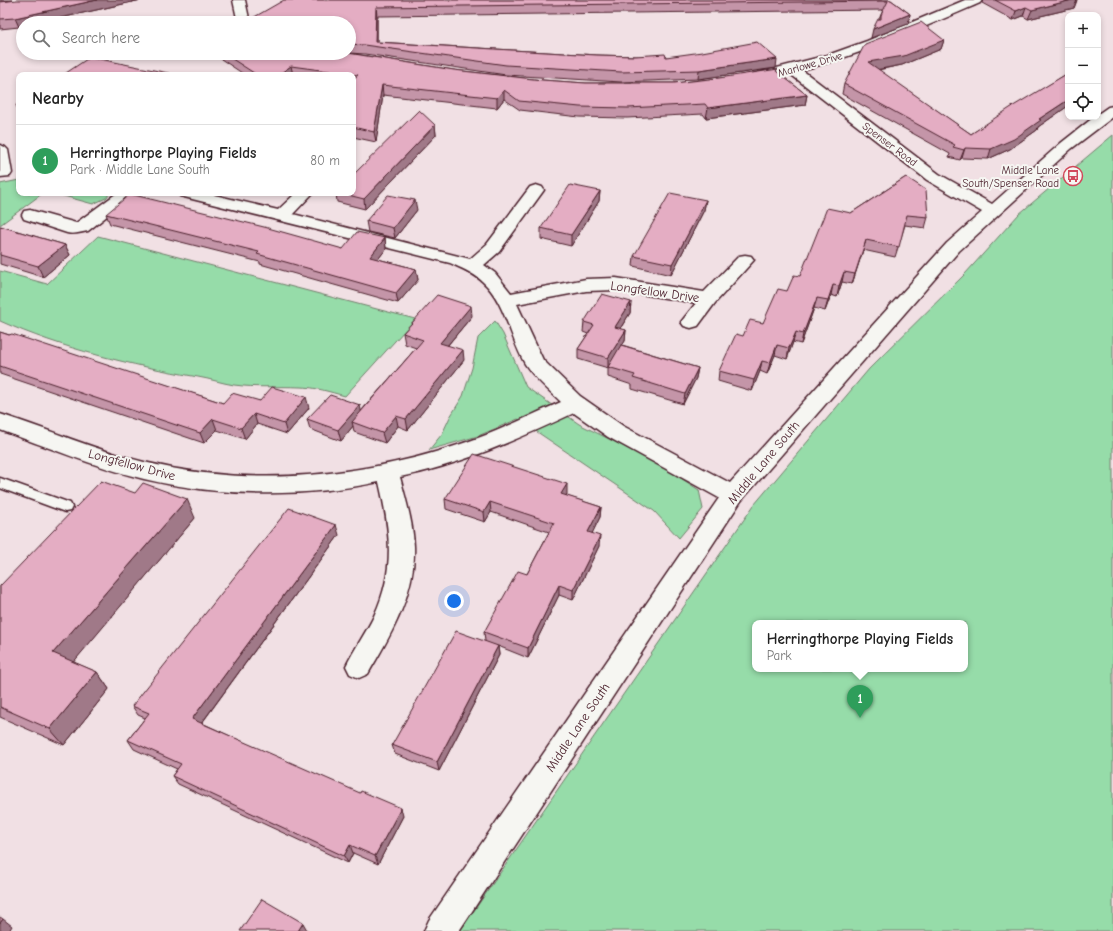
<!DOCTYPE html>
<html lang="en">
<head>
<meta charset="utf-8">
<style>
  body { margin:0; font-family:"Comic Neue",sans-serif; background:#f6f6f6; color:#222 }
  .controls { position:absolute; right:12px; top:12px; display:grid; overflow:hidden; border-radius:8px; box-shadow:0 2px 6px #0003 }
  .controls button { width:36px; height:36px; display:grid; place-items:center; padding:0; border:0; border-bottom:1px solid #e0e0e0; background:#fff; color:#222; font:20px sans-serif }
  .you { position:absolute; left:454px; top:601px; width:14px; height:14px; margin:-10px; border:3px solid #fff; border-radius:50%; background:#1a73e8; box-shadow:0 0 0 6px #1a73e833 }
  .badge { display:grid; place-items:center; width:26px; height:26px; border-radius:50%; background:#2563eb; color:#fff; font-size:13px; font-weight:700 }
  .pin { position:absolute; translate:-50% -33px; filter:drop-shadow(0 1px 2px #0008) }
  .pin::after { content:''; position:absolute; top:21px; width:14px; height:12px; background:inherit; clip-path:polygon(0 0,100% 0,50% 100%) }
  .popup { position:absolute; left:752px; top:620px; width:216px; height:52px; box-sizing:border-box; display:grid; place-content:center; border-radius:8px; background:#fff; filter:drop-shadow(0 1px 3px #0005); font-size:13px; white-space:nowrap; color:#767676 }
  .popup b { font-size:15px; color:#222 }
  .popup::after { content:''; position:absolute; left:50%; top:100%; margin-left:-8px; border:8px solid transparent; border-top-color:#fff }
  .list { margin:0; padding:0; list-style:none }
  h2 { display:flex; justify-content:space-between; align-items:center; height:52px; margin:0; padding:0 16px; font-size:17px }
  h2 small { font-size:13px; font-weight:400; color:#767676 }
  .list li { display:grid; grid-template-columns:26px 1fr auto; gap:12px; align-items:center; box-sizing:border-box; height:72px; padding:0 16px; border-top:1px solid #e0e0e0 }
  .list b { display:block; font-size:15px; white-space:nowrap }
  .list p { margin:0; font-size:13px; white-space:nowrap; color:#767676 }
  .list em { font-size:13px; font-style:normal; color:#767676 }
  .icon { flex:none; width:22px; height:22px; fill:none; stroke:currentColor; stroke-width:2; stroke-linecap:round; stroke-linejoin:round }
  .map { position:relative; flex:none; width:1113px; height:931px; overflow:hidden }
  .search { position:absolute; background:#fff; box-shadow:0 2px 6px #0003; left:16px; top:16px; width:340px; height:44px; display:flex; align-items:center; gap:10px; box-sizing:border-box; padding:0 14px; border-radius:22px; color:#767676; font-size:15px }
  .panel { position:absolute; background:#fff; box-shadow:0 2px 6px #0003; left:16px; top:72px; width:340px; height:124px; border-radius:8px }
  .map>svg:first-child { display:block }
  .green { fill:#96dca9; stroke:#707e6a; fill-rule:evenodd }
  .lines { fill:none; stroke-linecap:round; stroke-linejoin:round }
  .service-casing { stroke:#4a1f2b; stroke-width:3 }
  .minor-casing { stroke:#4a1f2b; stroke-width:3 }
  .service { fill:#f6f6f2; fill-rule:evenodd }
  .minor { fill:#f6f6f2; fill-rule:evenodd }
  .wall { fill:#c495a8; stroke:#4a1f2b }
  .shaded-wall { fill:#a07988; stroke:#4a1f2b }
  .building { fill:#e4adc3; stroke:#4a1f2b }
  .labels { text-anchor:middle; stroke-width:4; stroke-linejoin:round; paint-order:stroke }
  .far-street-label { font-size:11px; fill:#4a1f2b; stroke:#f6f6f2 }
  .far-poi-label { font-size:11px; fill:#4a1f2b; stroke:#f6f6f2; text-anchor:end }
  .street-label { font-size:13px; fill:#4a1f2b; stroke:#f6f6f2 }
</style>
</head>
<body>
<div class="map">
<svg width="1113" height="931" viewBox="0 0 1113 931">
  <rect width="100%" height="100%" fill="#f1e0e4"/>
  <filter id="ink" filterUnits="userSpaceOnUse"><feTurbulence type="fractalNoise" baseFrequency=".025" numOctaves="2"/><feDisplacementMap in="SourceGraphic" scale="8" xChannelSelector="R" yChannelSelector="G"/><feConvolveMatrix kernelMatrix="1 2 1 2 8 2 1 2 1" color-interpolation-filters="sRGB"/></filter>
  <g filter="url(#ink)">
    <!-- green -->
    <g class="green">
      <path d="M1113,135V931H460L754,505L869,369L965,274L1019,214ZM755,623H965V669H755Z"/>
      <path d="M19,180V193H43L0,225V184Z"/>
      <path d="M53,193H110L106,198L93,204Z"/>
      <path d="M98,236L415,319L345,396C330,392 315,387 300,387C278,386 256,388 234,385C222,383 210,379 198,377C130,365 63,349 0,321V271L47,284Z"/>
      <path d="M495,321L503,334L526,387L579,424L661,465L699,490L703,509L679,538L654,511L518,419L478,436L429,450L442,434L450,417L463,396L472,368L478,338Z"/>
    </g>
    <g class="lines">
      <!-- service casing -->
      <g class="service-casing">
        <path id="service" d="M0,478L70,503L72,507L70,511L65,512L0,488Z"/>
      </g>
      <!-- minor casing -->
      <g class="minor-casing">
        <g id="minor">
          <path d="M233,0H245L250,23H238Z"/>
          <path d="M965,0H982L980,3C922,28 864,54 802,70L939,174L992,204L1061,143L1094,117H1098V114L1108,107L1113,106V117L1071,149L959,251L741,501L459,931H424L429,920L719,498L608,437L574,413C518,439 461,465 400,477C406,500 413,523 414,546C416,593 391,635 368,674L359,678L350,674L346,666C354,649 366,633 374,616C396,569 390,530 379,482C302,498 220,497 144,479C95,467 48,447 0,430V414C48,429 95,450 144,462C253,489 372,477 478,438C506,428 533,414 561,402C549,390 534,378 525,364C510,338 505,301 482,281C472,272 461,268 450,263L180,196L178,193H206L278,210L296,193H313L293,214L470,259L487,244L530,187L536,185L542,187L544,190L499,252L484,265L495,273L511,293L586,279L616,278L704,292L739,256L745,255L751,256L754,260L715,303L698,326L691,328L684,326L681,322L696,303L616,290L586,291L517,304L543,360L580,396L623,426L730,483L947,243L982,212L927,180L789,73L750,83L745,82L743,79L745,76L828,55L867,41Z"/>
          <path d="M0,145L5,147L8,150L12,173L10,176L0,177Z"/>
          <path d="M117,193H136L88,231C81,232 75,235 67,233L24,219L22,215L24,211L30,210L76,223Z"/>
        </g>
      </g>
      <!-- service -->
      <use href="#service" class="service"/>
      <!-- minor -->
      <use href="#minor" class="minor"/>
    </g>
    <!-- wall -->
    <g class="wall">
      <path d="M141,0L38,23H23V26L19,27L0,29V2Z"/>
      <path d="M284,0H891L910,14L908,24L871,38L883,10L377,16V42L597,55L635,56L666,57L776,68L698,79L621,82L506,75L365,54L349,53L454,70L542,80L586,83H674L777,72L807,95L805,105L706,118L703,114L627,118L579,117L520,110L504,99L497,108L383,95L376,142L353,137V75H245L212,53H349V23Z"/>
      <path d="M983,0H1077L1074,8L1028,19L1023,16L1013,20L982,3Z"/>
      <path d="M944,40L941,49L902,65L878,70L971,134L1068,73V106L1038,127L1037,130L1010,149L988,159L962,158L960,160L949,157L950,154L842,94L844,84Z"/>
      <path d="M19,103V112L16,105Z"/>
      <path d="M435,125L436,135L365,209L337,202L336,193H353Z"/>
      <path d="M906,177L928,217L925,228L905,225L895,257L863,250L852,284L842,282L837,297L831,295L825,311L814,308L801,344L793,342L787,359L775,355L767,374L760,371L752,391L718,381L719,371L743,336L763,323L787,291L800,276L851,213Z"/>
      <path d="M600,191L599,201L571,246L541,239V228Z"/>
      <path d="M706,200L704,210L671,275L633,266L634,256Z"/>
      <path d="M417,210L395,238L368,232L366,221Z"/>
      <path d="M106,214L343,249L385,238L386,249L378,259L416,269L418,280L398,303L260,264V262L110,224Z"/>
      <path d="M0,226L65,245L70,255L43,277L0,264Z"/>
      <path d="M631,302L630,313L620,329L626,330L625,341L622,345L698,368L696,378L683,404L632,389V385L608,377V368L578,359V349L588,334L583,332L584,322Z"/>
      <path d="M472,316L448,345L464,360L408,430L398,426L385,443L354,432L353,426L341,441L310,429L307,419L361,411L416,348L405,344L403,333Z"/>
      <path d="M0,332L223,403L260,401L309,408L287,434L257,424L245,439L217,430L204,443L0,374Z"/>
      <path d="M567,494L566,496L601,507L600,517L592,533L599,546L573,600L559,595L528,658L498,646L499,655L439,771L395,754L392,745L485,641L484,632L527,574L549,532L491,512L485,522L446,509L445,499Z"/>
      <path d="M195,518L73,662L97,672L109,689L64,745L0,717V586Z"/>
      <path d="M339,535L202,723L403,816L378,864L353,853L348,863L178,784L172,776L177,769L134,749L128,740L145,718L138,715L132,706Z"/>
    </g>
    <!-- shaded-wall -->
    <g class="shaded-wall">
      <path d="M0,0H12L0,2Z"/>
      <path d="M97,0H141L38,23H23V26L19,27L15,18Z"/>
      <path d="M1072,0H1077L1074,8L1028,19L1032,10Z"/>
      <path d="M376,7L377,16V47L375,42Z"/>
      <path d="M1026,7L1023,16L1013,20L1016,11Z"/>
      <path d="M910,14L908,24L871,38L873,29Z"/>
      <path d="M944,40L941,49L902,65L865,72L868,62Z"/>
      <path d="M777,59L776,68L698,79L699,70Z"/>
      <path d="M291,66L293,75H278Z"/>
      <path d="M382,85L383,95L376,142L374,132Z"/>
      <path d="M504,90V99L497,108V98Z"/>
      <path d="M807,95L805,105L706,118L708,108Z"/>
      <path d="M1068,100V106L1038,127L1037,130L1010,149L988,159L991,149L1039,119Z"/>
      <path d="M435,125L436,135L365,209L364,199Z"/>
      <path d="M965,148L962,158L960,160L964,150Z"/>
      <path d="M600,191L599,201L571,246V235Z"/>
      <path d="M415,200L417,210L395,238L393,228Z"/>
      <path d="M706,200L704,210L671,275L672,264Z"/>
      <path d="M385,238L386,249L372,267L370,257Z"/>
      <path d="M866,240L863,250L852,284L855,274Z"/>
      <path d="M65,245L70,255L43,277L38,266Z"/>
      <path d="M416,269L418,280L398,303L396,293Z"/>
      <path d="M844,272L842,282L837,297L839,286Z"/>
      <path d="M833,285L831,295L825,311L828,300Z"/>
      <path d="M817,298L814,308L801,344L803,334Z"/>
      <path d="M631,302L630,313L614,338L615,327Z"/>
      <path d="M471,306L472,316L441,353L440,343Z"/>
      <path d="M626,330L625,341L608,368V358Z"/>
      <path d="M796,332L793,342L787,359L789,348Z"/>
      <path d="M777,345L775,355L767,374L770,363Z"/>
      <path d="M463,350L464,360L408,430L406,419Z"/>
      <path d="M762,361L760,371L752,391L754,380Z"/>
      <path d="M698,368L696,378L683,404L685,394Z"/>
      <path d="M306,397L309,408L287,434L284,424Z"/>
      <path d="M360,405L362,416L352,422L353,426L341,441L338,430Z"/>
      <path d="M254,414L257,424L245,439L241,428Z"/>
      <path d="M396,416L398,426L385,443L382,433Z"/>
      <path d="M213,419L217,430L204,443L200,433Z"/>
      <path d="M567,484V494L561,505V494Z"/>
      <path d="M187,499L195,518L66,671L53,653Z"/>
      <path d="M490,502L491,512L485,522L484,512Z"/>
      <path d="M601,507L600,517L588,542V532Z"/>
      <path d="M336,525L339,535L198,728L192,719Z"/>
      <path d="M600,536L599,546L573,600V590Z"/>
      <path d="M559,585V595L528,658V648Z"/>
      <path d="M498,646L499,655L439,771L437,762Z"/>
      <path d="M97,672L109,689L64,745L50,729Z"/>
      <path d="M401,808L403,816L378,864L375,856Z"/>
      <path d="M350,845L353,853L348,863L344,856Z"/>
      <path d="M3,919L12,926L9,931H0V923Z"/>
      <path d="M303,923L307,930V931H298Z"/>
    </g>
    <!-- building -->
    <g class="building">
      <path d="M17,0H97L15,18L0,19V2Z"/>
      <path d="M284,0H891L910,14L873,29L878,19H881V15L888,1L376,7L375,42L597,55L635,56L665,54L666,57L702,52L757,42L777,59L699,70L621,72L506,65L364,45L349,44V23H244Z"/>
      <path d="M995,0H1072L1032,10L1026,7L1016,11Z"/>
      <path d="M921,22L944,40L904,56L868,62L971,134L1010,108L1068,73V100L1039,119L1041,120L1014,139L991,149L965,148L964,150L953,147L955,145L844,84L865,44Z"/>
      <path d="M223,53H348L454,70L542,80L586,83H674L719,78L778,69L776,71L807,95L708,108L705,104L628,108L580,107L519,101L504,90L497,98L382,85L374,132L353,127V79L358,75L291,66L278,75H257Z"/>
      <path d="M90,57L178,75H63Z"/>
      <path d="M419,110L435,125L364,199L340,193H353V175Z"/>
      <path d="M906,177L926,190L928,217L907,215L899,247L866,240L855,274L844,272L839,286L833,285L828,300L817,298L803,334L796,332L789,348L777,345L770,363L762,361L754,380L719,371L736,334L743,336L750,320L763,323L778,289L787,291L794,275L800,276L827,208L851,213Z"/>
      <path d="M570,185L600,191L571,235L541,228Z"/>
      <path d="M670,193L706,200L672,264L634,256Z"/>
      <path d="M130,194L268,228L343,249L357,232L385,238L370,257L416,269L396,293L257,254L259,252L106,214Z"/>
      <path d="M388,195L415,200L393,228L366,221Z"/>
      <path d="M0,226L65,245L38,266L0,255Z"/>
      <path d="M602,294L631,302L615,327L626,330L608,358L578,349L594,325L584,322Z"/>
      <path d="M437,295L471,306L440,343L463,350L406,419L396,416L382,433L352,422L423,340L403,333Z"/>
      <path d="M0,332L9,335L12,334L223,403L232,393L260,401L272,387L306,397L284,424L254,414L241,428L213,419L200,433L0,366Z"/>
      <path d="M621,345L698,368L685,394L633,378L635,375L608,367Z"/>
      <path d="M330,395L360,405L338,430L307,419Z"/>
      <path d="M474,454L567,484L561,494L601,507L588,532L600,536L573,590L559,585L528,648L484,632L518,571L527,574L554,523L490,502L484,512L445,499Z"/>
      <path d="M101,481L135,493L143,483L187,499L53,653L97,672L50,729L0,707V586Z"/>
      <path d="M289,508L336,525L192,719L360,793L361,791L401,808L375,856L350,845L344,856L172,776L181,764L128,740L149,713L132,706Z"/>
      <path d="M456,631L498,646L437,762L392,745Z"/>
      <path d="M262,899L303,923L298,931H240Z"/>
      <path d="M0,917L3,919L0,923Z"/>
    </g>
  </g>
  <!-- icons -->
  <defs>
    <g id="bus-ring" transform="scale(1)"><circle r="9.5" fill="#f6f6f2" stroke="#d1495b" stroke-width="1.5"/><path d="M-5-6H5V4H4V6H2V4H-2V6H-4V4H-5ZM-3.5-4V0h7V-4ZM-3.5 1.2v1.5H-2V1.2ZM2 1.2v1.5H3.5V1.2Z" fill="#d1495b"/></g>
  </defs>
  <g fill-rule="evenodd">
    <use href="#bus-ring" x="1073" y="176"/>
  </g>
  <g class="labels">
    <!-- far-street labels -->
    <g class="far-street-label">
      <text transform="translate(810 64) rotate(-16)" y="4">Marlowe Drive</text>
      <text transform="translate(890 144) rotate(37)" y="4">Spenser Road</text>
    </g>
    <!-- far-poi labels -->
    <g class="far-poi-label">
      <text x="1059" y="174">Middle Lane<tspan x="1059" dy="13">South/Spenser Road</tspan></text>
    </g>
    <!-- street labels -->
    <g class="street-label">
      <text transform="translate(655 291) rotate(8)" y="5">Longfellow Drive</text>
      <text transform="translate(763 462) rotate(-50)" y="5">Middle Lane South</text>
      <text transform="translate(132 464) rotate(15)" y="5">Longfellow Drive</text>
      <text transform="translate(577 727) rotate(-56)" y="5">Middle Lane South</text>
    </g>
  </g>
</svg>
<div class="controls">
<button>+</button>
<button>−</button>
<button><svg class="icon" aria-label="locate" viewBox="0 0 24 24"><circle cx="12" cy="12" r="6"/><path d="M12 2v4M12 18v4M2 12h4M18 12h4"/></svg></button>
</div>
<div class="you"></div>
<div class="pin badge" style="left:860px;top:718px;background:#2e9e5b">1</div>
<div class="popup"><b>Herringthorpe Playing Fields</b>Park</div>
<div class="search"><svg class="icon" aria-label="search" viewBox="0 0 24 24"><circle cx="10" cy="10" r="6"/><path d="M15 15l6 6"/></svg>Search here</div>
<section class="panel">
<h2>Nearby<small></small></h2>
<ul class="list">
<li><span class="badge" style="background:#2e9e5b">1</span><div><b>Herringthorpe Playing Fields</b><p>Park · Middle Lane South</p></div><em>80 m</em></li>
</ul>
</section>
</div>
</body>
</html>
